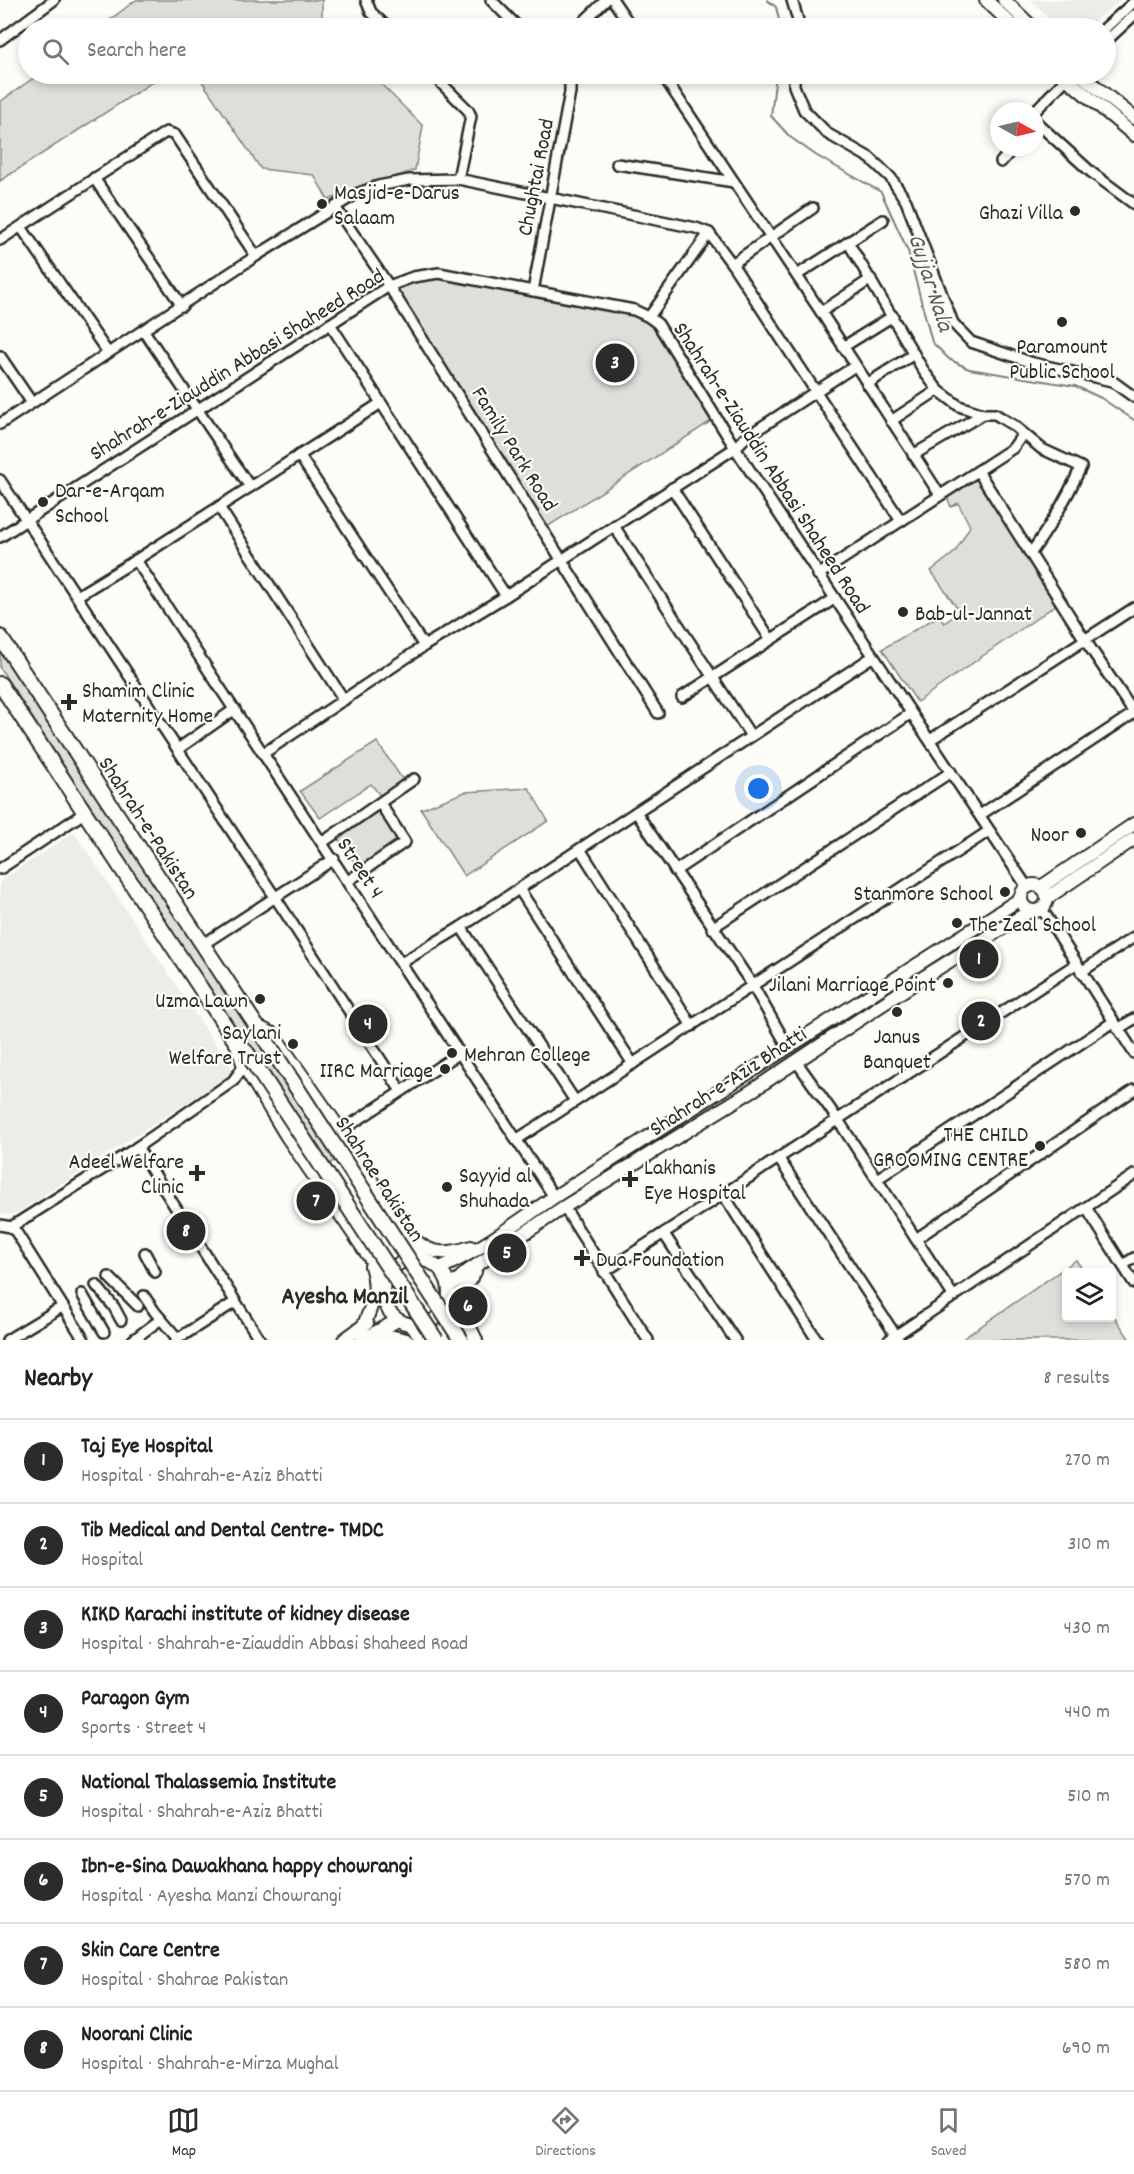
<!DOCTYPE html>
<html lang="en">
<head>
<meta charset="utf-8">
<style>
  body { margin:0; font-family:Dekko,sans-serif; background:#f6f6f6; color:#222 }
  .controls { position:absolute; right:18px; bottom:18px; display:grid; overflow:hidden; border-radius:6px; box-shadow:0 3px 9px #0003 }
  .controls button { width:54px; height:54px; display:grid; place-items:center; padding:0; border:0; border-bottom:2px solid #e0e0e0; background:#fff; color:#222; font:30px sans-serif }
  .compass { position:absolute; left:990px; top:102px; width:54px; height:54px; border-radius:50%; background:#fff; box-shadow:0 3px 9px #0003; rotate:98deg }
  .you { position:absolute; left:759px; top:789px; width:21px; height:21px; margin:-15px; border:4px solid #fff; border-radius:50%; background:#1a73e8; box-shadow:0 0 0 9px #1a73e833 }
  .badge { display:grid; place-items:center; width:39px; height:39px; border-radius:50%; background:#2b2b2b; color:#fff; font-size:20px; font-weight:700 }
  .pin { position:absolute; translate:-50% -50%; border:3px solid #fff; box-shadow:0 2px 6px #0006 }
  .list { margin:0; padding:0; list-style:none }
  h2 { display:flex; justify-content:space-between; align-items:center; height:78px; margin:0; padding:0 24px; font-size:26px }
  h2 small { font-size:20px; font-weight:400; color:#767676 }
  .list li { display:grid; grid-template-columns:39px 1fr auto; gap:18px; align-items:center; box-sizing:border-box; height:84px; padding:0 24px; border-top:2px solid #e0e0e0 }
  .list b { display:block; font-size:22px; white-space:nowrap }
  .list p { margin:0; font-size:20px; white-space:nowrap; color:#767676 }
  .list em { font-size:20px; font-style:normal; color:#767676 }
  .icon { flex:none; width:33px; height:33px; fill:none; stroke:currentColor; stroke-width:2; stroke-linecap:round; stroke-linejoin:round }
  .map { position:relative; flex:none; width:1134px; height:1340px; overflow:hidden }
  .search { position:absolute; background:#fff; box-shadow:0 3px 9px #0003; left:18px; right:18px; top:18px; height:66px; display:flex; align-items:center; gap:15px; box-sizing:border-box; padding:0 21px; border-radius:33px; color:#767676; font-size:22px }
  .sheet { height:750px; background:#fff }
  nav { display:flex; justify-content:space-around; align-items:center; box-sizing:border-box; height:84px; border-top:2px solid #e0e0e0; background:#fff; font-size:16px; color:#767676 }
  nav a { display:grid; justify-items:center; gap:3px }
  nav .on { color:#2b2b2b }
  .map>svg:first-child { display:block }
  .built { fill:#edece8 }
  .green { fill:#dfdeda; stroke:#858482; stroke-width:1.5 }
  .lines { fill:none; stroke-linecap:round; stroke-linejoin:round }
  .stream { stroke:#7e7d7b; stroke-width:2 }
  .minor-casing { stroke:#2b2b2b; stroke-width:14 }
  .major-casing { stroke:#2b2b2b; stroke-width:16 }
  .highway-casing { stroke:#2b2b2b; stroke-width:18 }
  .minor { stroke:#fdfcf7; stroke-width:9 }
  .major { stroke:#fdfcf7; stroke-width:12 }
  .highway { stroke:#fdfcf7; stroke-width:14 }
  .highway-bridge-casing { stroke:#2b2b2b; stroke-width:18; stroke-linecap:butt }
  .highway-bridge { stroke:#fdfcf7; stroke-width:14 }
  .poi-dot { fill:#2b2b2b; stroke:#fdfcf7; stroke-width:2 }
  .labels { text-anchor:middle; stroke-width:4.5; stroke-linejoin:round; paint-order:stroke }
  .street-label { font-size:22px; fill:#2b2b2b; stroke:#fdfcf7 }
  .poi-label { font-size:22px; fill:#2b2b2b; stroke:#fdfcf7; text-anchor:start }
  .water-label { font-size:24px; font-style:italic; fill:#5b5b5a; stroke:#fdfcf7 }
  .neighbourhood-label { font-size:24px; font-weight:bold; fill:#2b2b2b; stroke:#fdfcf7 }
</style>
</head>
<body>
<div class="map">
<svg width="1134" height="1340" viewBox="0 0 1134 1340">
  <rect width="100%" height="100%" fill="#fdfcf7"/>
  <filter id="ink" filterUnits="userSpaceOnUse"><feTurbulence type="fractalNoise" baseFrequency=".0167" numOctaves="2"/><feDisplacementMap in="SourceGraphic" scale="12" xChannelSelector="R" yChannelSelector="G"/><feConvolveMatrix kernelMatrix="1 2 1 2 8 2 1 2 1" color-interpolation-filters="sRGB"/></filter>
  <g filter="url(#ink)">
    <!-- built -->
    <g class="built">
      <path d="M1031,0H1121L1086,28H1059Z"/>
      <path d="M74,832L234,1072L18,1212L9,1215L0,1213V881Z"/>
    </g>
    <!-- green -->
    <g class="green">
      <path d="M136,0H322V24L326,28H99Z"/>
      <path d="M39,74H165L0,181V102Z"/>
      <path d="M197,74H371L423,126L415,170L328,200L314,175L261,169Z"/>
      <path d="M439,273L649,317L716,418L544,529L389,286Z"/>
      <path d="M977,479L1057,604L917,702L882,649L935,618L939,616L944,623L960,612L931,571L955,552L970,526L958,503L951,507L947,497Z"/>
      <path d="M0,646L335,1160L329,1164L252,1053L13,688L0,668Z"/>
      <path d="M377,742L405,783L382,798L371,784L320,818L300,791Z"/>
      <path d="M529,788L548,821L464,876L421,809L465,792Z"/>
      <path d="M379,807L401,840L358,868L336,836Z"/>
      <path d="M1076,1260L1084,1272H1066V1318H1112V1313L1130,1340H961Z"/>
    </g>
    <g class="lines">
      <!-- stream -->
      <g class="stream">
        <path d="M767,0L776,7L781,28"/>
        <path d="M776,74L771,116L790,137L817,156L881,192L908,251L932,342L949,359L969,369L1075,386L1101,398L1134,420"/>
      </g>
      <!-- minor casing -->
      <g class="minor-casing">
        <g id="minor">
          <path d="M366,0L371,12L388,28"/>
          <path d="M491,0L519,28"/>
          <path d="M613,0L632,28"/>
          <path d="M792,0L799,24L798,28"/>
          <path d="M577,28L606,0"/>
          <path d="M1105,28L1134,2"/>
          <path d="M0,40L54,0"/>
          <path d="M1106,41L1134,15"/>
          <path d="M432,74L468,110L471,116L458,179"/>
          <path d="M662,74L821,312L940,495"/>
          <path d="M794,74V86L804,110L828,134L870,158L891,178L906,201L953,323L971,342L1033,363L1112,381L1134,397"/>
          <path d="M1035,111L1071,74"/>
          <path d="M1035,121L1091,172L1134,204"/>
          <path d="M1001,162L1014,147"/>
          <path d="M617,164L734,182"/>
          <path d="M94,178L182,306"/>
          <path d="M335,207L389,286L658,713"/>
          <path d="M21,227L108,353"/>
          <path d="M0,240L166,132L175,135L256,256"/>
          <path d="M848,242L925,373L938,390L959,406L983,414H995L1013,425L1042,449L1081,467C1067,498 1051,525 1031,553"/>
          <path d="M732,264L813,208"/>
          <path d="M797,275L883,220"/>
          <path d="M533,291L570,92V82L563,74"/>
          <path d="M821,312L871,279"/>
          <path d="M649,317L709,233"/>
          <path d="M330,324L506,596"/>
          <path d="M144,331L250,487"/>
          <path d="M843,347L893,316"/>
          <path d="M0,356L32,403"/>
          <path d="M867,384L914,354"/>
          <path d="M891,421L938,390"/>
          <path d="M0,424L256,256L356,194L378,186L409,180L458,179L696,228L709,233L732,264L901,521"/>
          <path d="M299,455L424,646"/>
          <path d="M913,455L983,414"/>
          <path d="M978,471L1085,640L1134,713"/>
          <path d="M0,480L275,897L401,1091"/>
          <path d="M672,488L771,640"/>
          <path d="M219,507L344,700"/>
          <path d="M614,526L751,736"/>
          <path d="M0,537L389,286L413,277L439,273L634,310L649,317L658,324L735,448L1027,887"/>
          <path d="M136,560L554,1197"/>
          <path d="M818,575L1013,448L1023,434"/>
          <path d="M77,596L136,560L381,403"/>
          <path d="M682,697L834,599"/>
          <path d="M930,740L1134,608"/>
          <path d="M178,749L235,709"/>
          <path d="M264,753L424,646L506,596L735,448L746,437L855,366"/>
          <path d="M636,812L753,986L788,1047"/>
          <path d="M980,815L1134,713"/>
          <path d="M323,842L414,779"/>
          <path d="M580,849L692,1026"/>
          <path d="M0,869L84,813"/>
          <path d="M675,871L910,714"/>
          <path d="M348,881L405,842L380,803"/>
          <path d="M519,889L633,1064"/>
          <path d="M1042,909L1134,1053"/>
          <path d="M461,927L575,1101"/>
          <path d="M712,928L951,772"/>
          <path d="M202,945L334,859"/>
          <path d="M401,963L461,927L872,657"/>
          <path d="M1081,972L1134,937"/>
          <path d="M1118,1029L1134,1019"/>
          <path d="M796,1061L838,1120L954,1297"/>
          <path d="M341,1131L460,1053"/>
          <path d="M516,1140L989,831"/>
          <path d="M137,1147L260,1340"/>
          <path d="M779,1159L898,1339"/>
          <path d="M877,1179L1113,1022"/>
          <path d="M723,1194L817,1340"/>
          <path d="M564,1207L648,1340"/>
          <path d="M1087,1209L1134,1283"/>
          <path d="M0,1225L11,1227L16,1232L84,1340"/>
          <path d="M11,1227L133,1150L233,1081L244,1066"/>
          <path d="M664,1234L735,1340"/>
          <path d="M916,1239L1134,1090"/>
          <path d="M145,1253L155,1272"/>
          <path d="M1123,1265L1134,1258"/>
          <path d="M604,1272L1076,964"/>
          <path d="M109,1277L138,1306"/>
          <path d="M96,1285L114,1307L121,1320"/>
          <path d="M82,1294L104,1332"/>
          <path d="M144,1296L155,1312L178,1339"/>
          <path d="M7,1340L62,1307"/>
          <path d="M133,1340L161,1319"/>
          <path d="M176,1340L235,1302"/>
          <path d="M889,1340L1134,1175"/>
        </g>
      </g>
      <!-- major casing -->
      <g class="major-casing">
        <g id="major">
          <path d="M986,0L1015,28"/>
          <path d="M1004,0L1033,28"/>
          <path d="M1061,74L1134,135"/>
          <path d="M1080,74L1134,118"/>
          <circle cx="1034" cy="898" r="13"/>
          <path d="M1041,887L1134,824"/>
          <path d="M1047,898L1134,839"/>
          <path d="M256,1026L273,1034L341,1131L406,1237L423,1259"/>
          <path d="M236,1042L244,1066L286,1135L385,1280"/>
          <path d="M415,1240C432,1256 449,1254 471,1247"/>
          <circle cx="416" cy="1292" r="33"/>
          <path d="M440,1268C480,1251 517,1222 554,1197L1020,899"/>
          <path d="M475,1272C452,1303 461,1308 476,1340"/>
          <path d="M449,1288L468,1271L564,1207L753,1090L916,982L1030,911"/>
          <path d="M411,1325L424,1340"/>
          <path d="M363,1327C373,1303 379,1292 371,1266"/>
          <path d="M373,1336L385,1335L407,1340"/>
          <path d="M344,1340L367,1323"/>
          <path d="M362,1340L398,1320"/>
        </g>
      </g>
      <!-- highway casing -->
      <g class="highway-casing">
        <g id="highway">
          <path d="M0,637L265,1039"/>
          <path d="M0,684L236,1042L247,1053"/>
        </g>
      </g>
      <!-- minor -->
      <use href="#minor" class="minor"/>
      <!-- major -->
      <use href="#major" class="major"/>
      <!-- highway -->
      <use href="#highway" class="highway"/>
      <!-- highway-bridge casing -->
      <g class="highway-bridge-casing">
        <g id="highway-bridge">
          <path d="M265,1039L461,1340"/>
          <path d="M247,1053L436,1340"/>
        </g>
      </g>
      <!-- highway-bridge -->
      <use href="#highway-bridge" class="highway-bridge"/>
    </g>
  </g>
  <!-- markers -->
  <g class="poi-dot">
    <circle cx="322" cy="204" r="6"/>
    <circle cx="1075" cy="211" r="6"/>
    <circle cx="1062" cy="322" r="6"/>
    <circle cx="43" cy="502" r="6"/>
    <circle cx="903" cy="612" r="6"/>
    <path d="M66 693h6v6h6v6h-6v6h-6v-6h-6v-6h6z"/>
    <circle cx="1081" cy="833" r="6"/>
    <circle cx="1005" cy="892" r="6"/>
    <circle cx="957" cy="923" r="6"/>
    <circle cx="948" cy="983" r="6"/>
    <circle cx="260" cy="999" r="6"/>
    <circle cx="897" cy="1012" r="6"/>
    <circle cx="293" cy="1044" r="6"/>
    <circle cx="452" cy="1053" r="6"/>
    <circle cx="445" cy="1069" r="6"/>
    <circle cx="1040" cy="1146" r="6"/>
    <path d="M194 1164h6v6h6v6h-6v6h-6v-6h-6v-6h6z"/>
    <path d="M627 1170h6v6h6v6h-6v6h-6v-6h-6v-6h6z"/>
    <circle cx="447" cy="1187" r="6"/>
    <path d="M579 1249h6v6h6v6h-6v6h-6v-6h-6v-6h6z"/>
  </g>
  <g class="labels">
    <!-- street labels -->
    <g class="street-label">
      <text transform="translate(534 177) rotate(-79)" y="8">Chughtai Road</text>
      <text transform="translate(236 363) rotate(-32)" y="8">Shahrah-e-Ziauddin Abbasi Shaheed Road</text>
      <text transform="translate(516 448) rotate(58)" y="8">Family Park Road</text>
      <text transform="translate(773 467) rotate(57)" y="8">Shahrah-e-Ziauddin Abbasi Shaheed Road</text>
      <text transform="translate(150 827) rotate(57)" y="8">Shahrah-e-Pakistan</text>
      <text transform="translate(362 867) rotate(57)" y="8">Street 4</text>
      <text transform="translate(727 1080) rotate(-33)" y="8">Shahrah-e-Aziz Bhatti</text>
      <text transform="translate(381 1178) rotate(57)" y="8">Shahrae Pakistan</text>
    </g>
    <!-- poi labels -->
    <g class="poi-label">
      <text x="334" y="199">Masjid-e-Darus<tspan x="334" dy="25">Salaam</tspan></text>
      <text x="1063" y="219" text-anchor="end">Ghazi Villa</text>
      <text x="1062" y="353" text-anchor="middle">Paramount<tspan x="1062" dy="25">Public School</tspan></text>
      <text x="55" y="497">Dar-e-Arqam<tspan x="55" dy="25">School</tspan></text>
      <text x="915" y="620">Bab-ul-Jannat</text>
      <text x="82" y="697">Shamim Clinic<tspan x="82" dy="25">Maternity Home</tspan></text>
      <text x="1069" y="841" text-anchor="end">Noor</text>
      <text x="993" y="900" text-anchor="end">Stanmore School</text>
      <text x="969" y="931">The Zeal School</text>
      <text x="936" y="991" text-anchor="end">Jilani Marriage Point</text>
      <text x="248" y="1007" text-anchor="end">Uzma Lawn</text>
      <text x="281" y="1039" text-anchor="end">Saylani<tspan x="281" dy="25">Welfare Trust</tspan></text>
      <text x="897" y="1043" text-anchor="middle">Janus<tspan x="897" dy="25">Banquet</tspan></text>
      <text x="464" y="1061">Mehran College</text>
      <text x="433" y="1077" text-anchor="end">IIRC Marriage</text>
      <text x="1028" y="1141" text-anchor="end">THE CHILD<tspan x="1028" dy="25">GROOMING CENTRE</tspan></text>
      <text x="184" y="1168" text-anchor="end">Adeel Welfare<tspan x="184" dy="25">Clinic</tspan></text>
      <text x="644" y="1174">Lakhanis<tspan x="644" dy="25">Eye Hospital</tspan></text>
      <text x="459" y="1182">Sayyid al<tspan x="459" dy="25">Shuhada</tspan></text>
      <text x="596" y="1266">Dua Foundation</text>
    </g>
    <!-- water labels -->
    <g class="water-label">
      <text transform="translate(932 282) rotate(72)" y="8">Gujjar Nala</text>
    </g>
    <!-- neighbourhood labels -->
    <g class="neighbourhood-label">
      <text x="345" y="1303">Ayesha Manzil</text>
    </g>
  </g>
</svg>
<div class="controls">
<button><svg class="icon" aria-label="layers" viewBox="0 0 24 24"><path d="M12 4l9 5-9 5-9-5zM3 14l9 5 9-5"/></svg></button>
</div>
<svg class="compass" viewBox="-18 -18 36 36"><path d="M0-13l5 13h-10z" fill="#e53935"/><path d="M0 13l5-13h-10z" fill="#767676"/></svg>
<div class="you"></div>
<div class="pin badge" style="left:979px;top:959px">1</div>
<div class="pin badge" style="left:981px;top:1021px">2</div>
<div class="pin badge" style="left:615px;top:363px">3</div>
<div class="pin badge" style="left:368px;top:1024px">4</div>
<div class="pin badge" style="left:507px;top:1253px">5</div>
<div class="pin badge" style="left:468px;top:1306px">6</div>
<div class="pin badge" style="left:316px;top:1201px">7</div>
<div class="pin badge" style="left:186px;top:1231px">8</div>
<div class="search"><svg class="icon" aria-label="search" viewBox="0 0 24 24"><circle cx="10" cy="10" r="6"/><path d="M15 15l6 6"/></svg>Search here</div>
</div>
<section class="sheet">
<h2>Nearby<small>8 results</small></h2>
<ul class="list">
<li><span class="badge">1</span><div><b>Taj Eye Hospital</b><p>Hospital · Shahrah-e-Aziz Bhatti</p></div><em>270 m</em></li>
<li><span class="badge">2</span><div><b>Tib Medical and Dental Centre- TMDC</b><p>Hospital</p></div><em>310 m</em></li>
<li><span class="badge">3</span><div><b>KIKD Karachi institute of kidney disease</b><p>Hospital · Shahrah-e-Ziauddin Abbasi Shaheed Road</p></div><em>430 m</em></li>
<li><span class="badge">4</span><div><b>Paragon Gym</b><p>Sports · Street 4</p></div><em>440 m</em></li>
<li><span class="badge">5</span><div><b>National Thalassemia Institute</b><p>Hospital · Shahrah-e-Aziz Bhatti</p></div><em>510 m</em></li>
<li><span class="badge">6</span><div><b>Ibn-e-Sina Dawakhana happy chowrangi</b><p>Hospital · Ayesha Manzi Chowrangi</p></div><em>570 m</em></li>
<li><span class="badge">7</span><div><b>Skin Care Centre</b><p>Hospital · Shahrae Pakistan</p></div><em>580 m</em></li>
<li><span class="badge">8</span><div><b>Noorani Clinic</b><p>Hospital · Shahrah-e-Mirza Mughal</p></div><em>690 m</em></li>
</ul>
</section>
<nav>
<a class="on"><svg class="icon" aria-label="map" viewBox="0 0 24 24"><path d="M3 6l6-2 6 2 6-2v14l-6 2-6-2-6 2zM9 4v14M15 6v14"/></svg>Map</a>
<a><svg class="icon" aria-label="directions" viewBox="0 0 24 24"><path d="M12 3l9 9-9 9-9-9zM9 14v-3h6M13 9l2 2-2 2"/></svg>Directions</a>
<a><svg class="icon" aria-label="saved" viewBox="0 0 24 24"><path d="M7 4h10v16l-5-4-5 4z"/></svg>Saved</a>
</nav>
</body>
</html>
